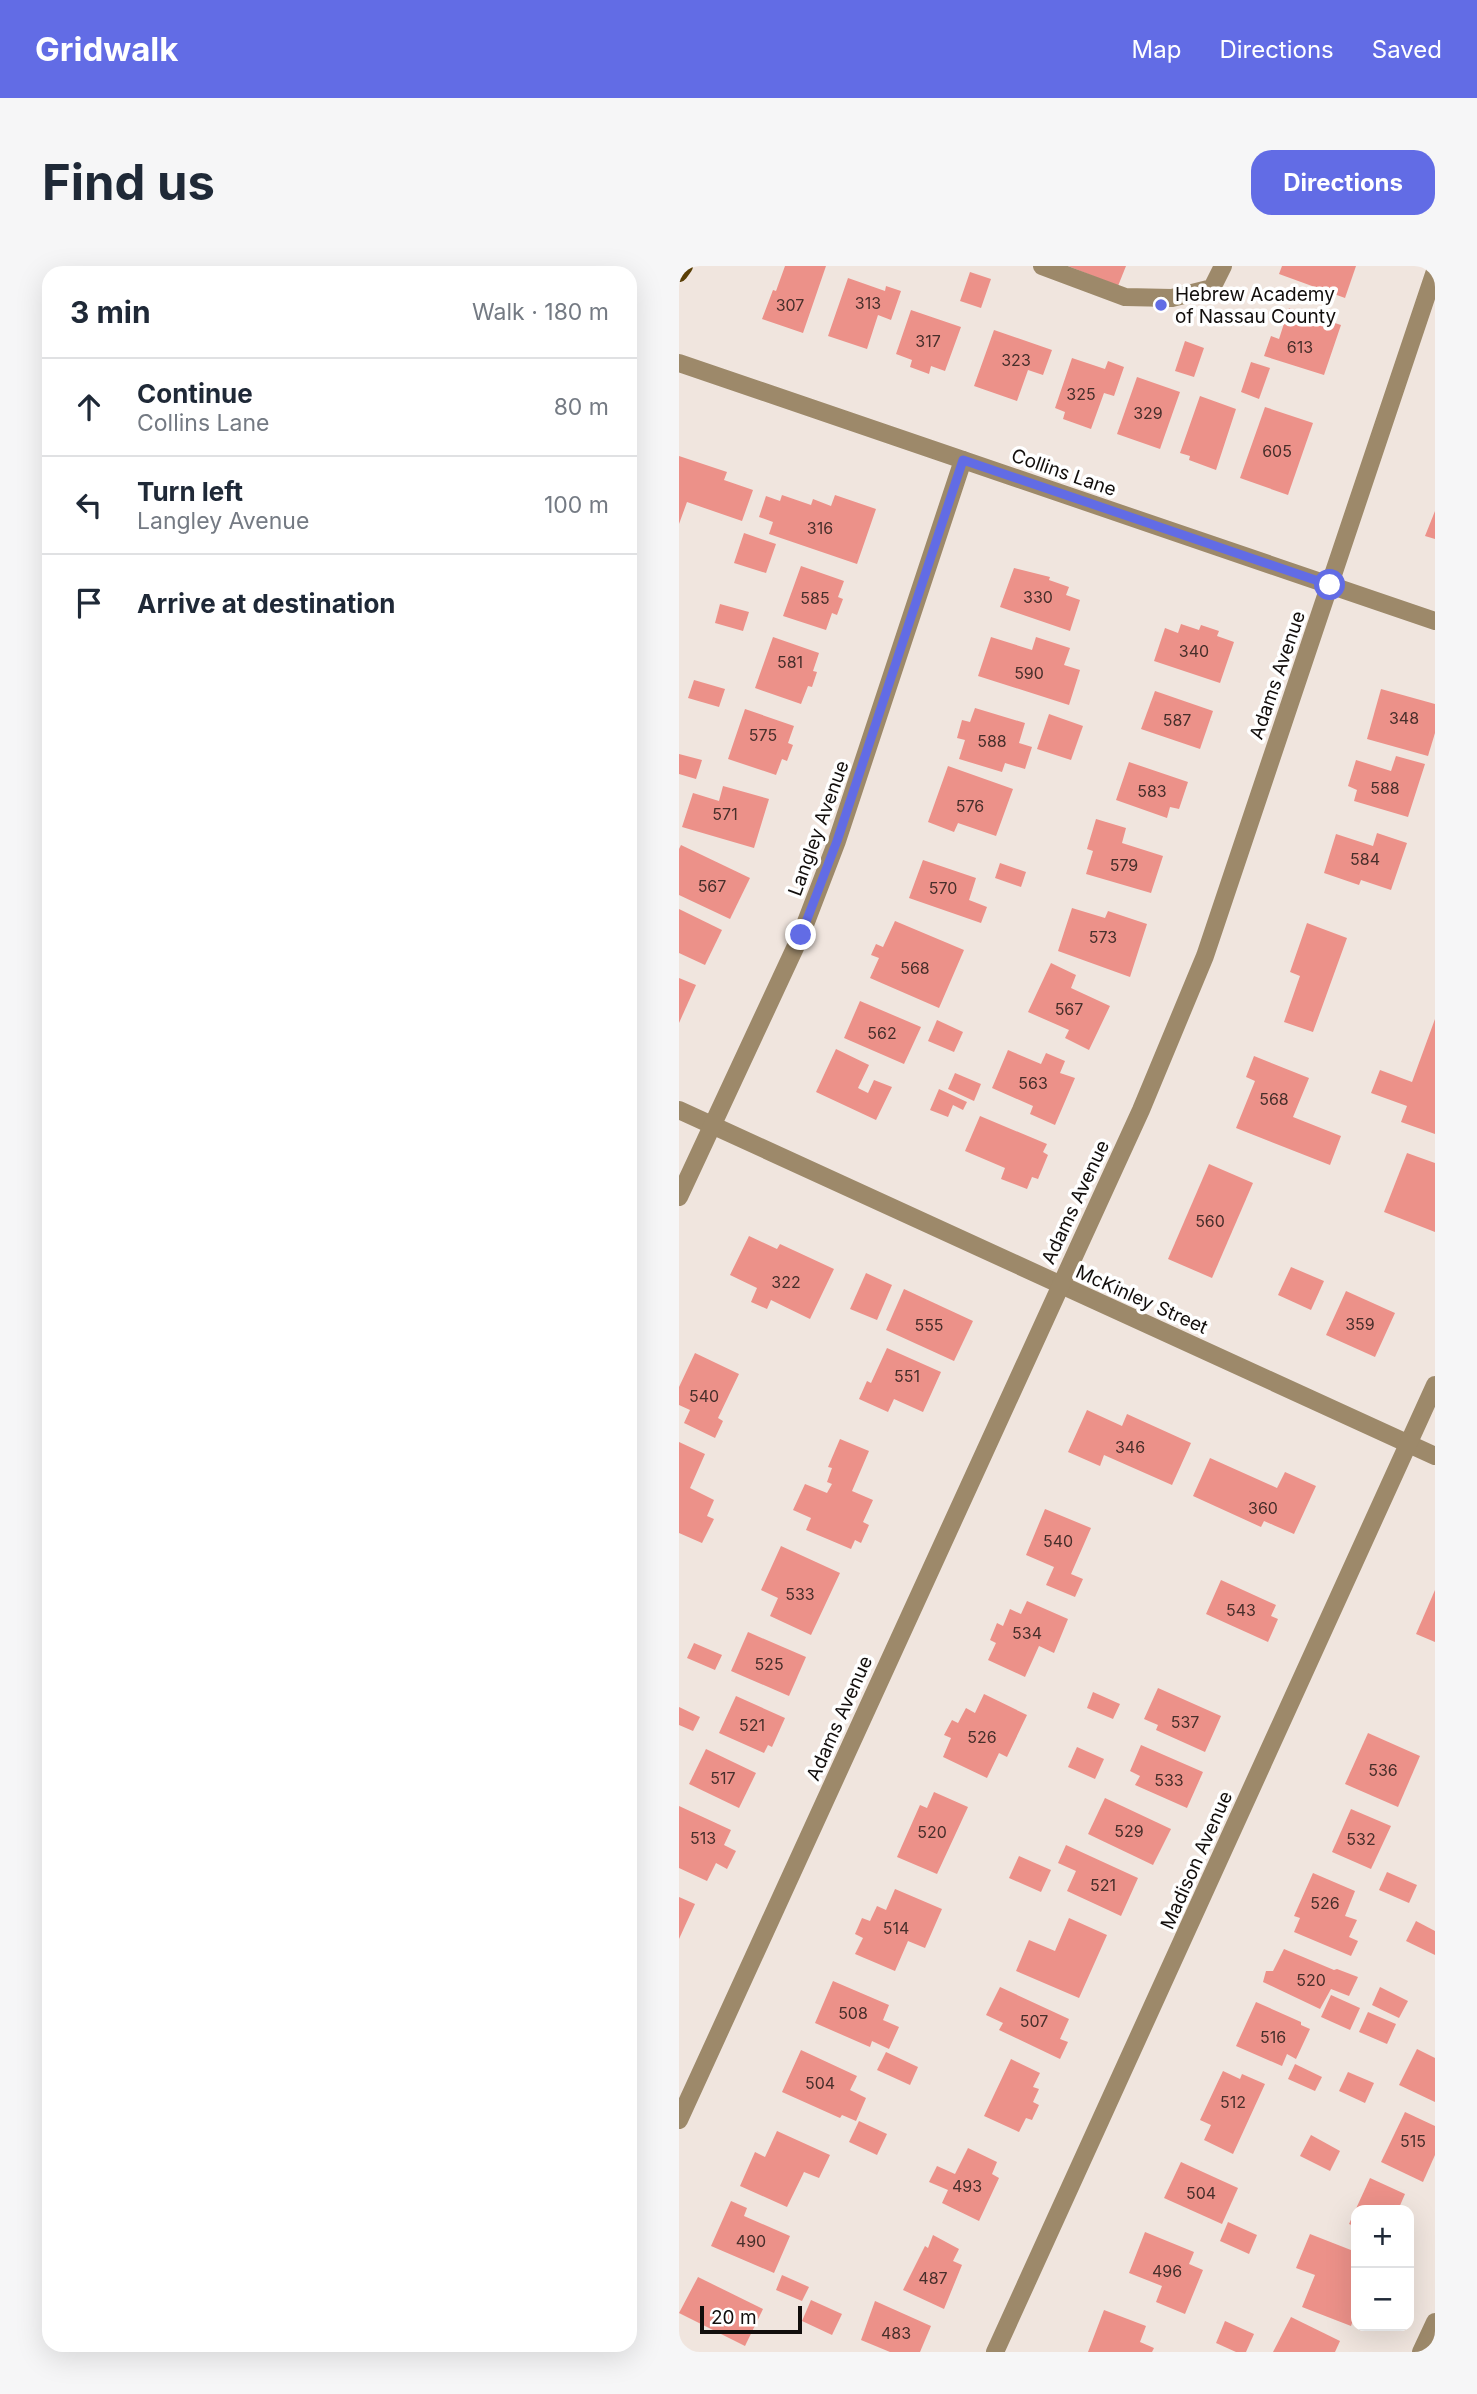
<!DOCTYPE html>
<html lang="en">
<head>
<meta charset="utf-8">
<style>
  body { margin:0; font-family:Inter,sans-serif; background:#f6f6f7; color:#1f2937 }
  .controls { position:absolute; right:21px; bottom:21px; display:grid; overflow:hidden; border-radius:14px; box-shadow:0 7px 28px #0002 }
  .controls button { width:63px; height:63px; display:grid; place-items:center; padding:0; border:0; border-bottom:2px solid #e0e1e3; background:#fff; color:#1f2937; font:35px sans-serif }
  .scale { position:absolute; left:21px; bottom:18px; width:102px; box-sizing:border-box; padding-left:7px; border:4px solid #120e0c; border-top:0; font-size:19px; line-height:24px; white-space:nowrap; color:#120e0c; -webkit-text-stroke:5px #fff; paint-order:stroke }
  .stop { position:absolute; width:21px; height:21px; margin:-16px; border:5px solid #626ce5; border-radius:50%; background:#fff }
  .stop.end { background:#626ce5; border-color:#fff; box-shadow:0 2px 7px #0008 }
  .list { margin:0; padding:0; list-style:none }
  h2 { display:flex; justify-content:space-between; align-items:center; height:91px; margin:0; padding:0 28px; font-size:30px }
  h2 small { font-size:23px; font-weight:400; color:#747a83 }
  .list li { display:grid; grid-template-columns:46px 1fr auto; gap:21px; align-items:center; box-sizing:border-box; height:98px; padding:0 28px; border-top:2px solid #e0e1e3 }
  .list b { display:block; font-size:26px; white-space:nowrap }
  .list p { margin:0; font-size:23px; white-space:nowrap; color:#747a83 }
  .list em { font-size:23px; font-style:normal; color:#747a83 }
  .icon { flex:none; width:38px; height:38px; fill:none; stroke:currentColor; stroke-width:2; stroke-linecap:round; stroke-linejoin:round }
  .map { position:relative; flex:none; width:756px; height:2086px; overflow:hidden; border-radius:21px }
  header { display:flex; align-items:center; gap:42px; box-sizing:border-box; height:98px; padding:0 35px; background:#626ce5; color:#fff }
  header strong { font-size:33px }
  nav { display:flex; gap:38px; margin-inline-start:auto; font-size:24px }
  .intro { display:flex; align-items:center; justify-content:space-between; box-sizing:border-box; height:168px; padding:0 42px }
  h1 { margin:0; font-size:49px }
  .button { padding:18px 32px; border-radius:21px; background:#626ce5; color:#fff; font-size:24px; font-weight:700 }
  main { display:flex; gap:42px; padding:0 42px }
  aside { flex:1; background:#fff; border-radius:21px; box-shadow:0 7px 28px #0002 }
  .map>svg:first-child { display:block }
  .building { fill:#ec9189 }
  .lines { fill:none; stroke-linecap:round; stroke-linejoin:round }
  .minor { stroke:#9d896a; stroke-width:18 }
  .major { stroke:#593e05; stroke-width:18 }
  .route { stroke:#626ce5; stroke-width:9 }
  .poi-dot { fill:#626ce5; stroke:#fff; stroke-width:2.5 }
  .labels { text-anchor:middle; stroke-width:7; stroke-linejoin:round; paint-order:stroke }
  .number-label { font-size:16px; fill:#482f2b }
  .poi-label { font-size:19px; fill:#120e0c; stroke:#fff; text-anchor:start }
  .street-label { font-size:19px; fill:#120e0c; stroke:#fff }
</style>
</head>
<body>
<header>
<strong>Gridwalk</strong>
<nav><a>Map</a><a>Directions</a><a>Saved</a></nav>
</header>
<div class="intro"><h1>Find us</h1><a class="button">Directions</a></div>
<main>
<aside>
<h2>3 min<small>Walk · 180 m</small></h2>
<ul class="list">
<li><svg class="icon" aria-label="ahead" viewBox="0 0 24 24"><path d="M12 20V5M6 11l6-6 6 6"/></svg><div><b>Continue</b><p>Collins Lane</p></div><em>80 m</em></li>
<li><svg class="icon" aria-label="left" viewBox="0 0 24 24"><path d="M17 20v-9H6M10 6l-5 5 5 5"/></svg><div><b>Turn left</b><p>Langley Avenue</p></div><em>100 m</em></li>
<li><svg class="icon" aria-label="arrive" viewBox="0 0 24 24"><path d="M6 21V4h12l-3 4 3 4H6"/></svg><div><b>Arrive at destination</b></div></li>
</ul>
</aside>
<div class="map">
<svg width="756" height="2086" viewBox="0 0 756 2086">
  <rect width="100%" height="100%" fill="#f0e5de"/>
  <!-- building -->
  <g class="building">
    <path d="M106,0H147L124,67L83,53L94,24L97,25Z"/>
    <path d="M389,0H447L439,20Z"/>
    <path d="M603,0H677L666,32L600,8Z"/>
    <path d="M291,6L312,13L302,42L281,35Z"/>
    <path d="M169,12L206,25L207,20L222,25L212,54L199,49L188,83L149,70Z"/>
    <path d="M610,42L662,59L645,109L585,90L592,70L600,73Z"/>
    <path d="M232,44L282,61L266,105L252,100L250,108L231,101L233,94L217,88Z"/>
    <path d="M315,64L373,84L364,109L349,104L338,135L295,120Z"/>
    <path d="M506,75L525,82L515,111L496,105Z"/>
    <path d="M393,92L426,103L429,95L445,101L435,130L425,127L412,163L384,153L386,146L376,142Z"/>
    <path d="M572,96L591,102L580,133L562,126Z"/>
    <path d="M458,111L501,126L481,183L438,168Z"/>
    <path d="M521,130L557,143L537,204L510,194L511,190L501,187Z"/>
    <path d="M586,141L634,157L609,229L561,212Z"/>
    <path d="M0,190L48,206L45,214L74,224L63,255L8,236L0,258Z"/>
    <path d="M103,229L132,239L134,233L152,240L156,229L197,243L178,298L90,268L94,256L80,251L87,230L101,235Z"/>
    <path d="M756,245V273L746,270Z"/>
    <path d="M65,267L97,278L87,307L55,297Z"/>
    <path d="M122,300L165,315L159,331L164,333L158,349L153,347L147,364L104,350Z"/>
    <path d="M335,302L371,311L370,314L390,321L387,329L401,334L391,365L321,341Z"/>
    <path d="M41,338L70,346L64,365L36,357Z"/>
    <path d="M502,358L520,364L522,359L540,365L538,370L555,376L541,417L475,395L486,362L499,367Z"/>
    <path d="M94,371L140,387L134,405L138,406L133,421L129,420L122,438L76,422Z"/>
    <path d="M312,371L353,384L357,371L391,382L385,399L401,404L390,439L299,410Z"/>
    <path d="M15,414L46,423L40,441L9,432Z"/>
    <path d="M702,423L756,438V467L749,490L688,473Z"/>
    <path d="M476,425L534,445L521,483L462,463Z"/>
    <path d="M296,442L346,457L340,477L353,481L346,503L326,497L323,506L280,493L286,474L278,472L283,454L291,456Z"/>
    <path d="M66,443L115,460L109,477L114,479L108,495L103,493L97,509L49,493Z"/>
    <path d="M370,448L404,460L392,494L358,483Z"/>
    <path d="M0,488L23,494L17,513L0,508Z"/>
    <path d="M717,490L746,498L729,551L675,535L678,524L669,520L677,494L712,505Z"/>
    <path d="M450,496L509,516L500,543L491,541L488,552L437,534Z"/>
    <path d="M269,500L334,523L317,570L279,557L275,566L249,556Z"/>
    <path d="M44,520L90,533L75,582L3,561L14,527L40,535Z"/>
    <path d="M417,553L447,562L443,577L484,590L472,627L407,608L414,585L408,583Z"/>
    <path d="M698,567L728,577L712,624L682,614L680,619L645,607L657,568L694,580Z"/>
    <path d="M2,579L71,612L51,653L0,629V583Z"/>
    <path d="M244,594L297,612L290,634L308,641L302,657L230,632Z"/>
    <path d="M321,597L347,606L342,621L316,612Z"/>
    <path d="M393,642L426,652L429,645L468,658L451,711L379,685Z"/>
    <path d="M0,643L43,664L26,699L0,687Z"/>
    <path d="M216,655L285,684L260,742L191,712L200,692L192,689L197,678L204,681Z"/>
    <path d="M628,657L668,672L634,766L605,756L621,710L611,706Z"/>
    <path d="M372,697L397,709L392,722L431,740L410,784L386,772L390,764L349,746Z"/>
    <path d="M0,712L17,719L0,757Z"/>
    <path d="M181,735L242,761L225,798L165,772Z"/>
    <path d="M756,753V868L722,856L728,840L692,827L701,804L733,816Z"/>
    <path d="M258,754L284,766L275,786L249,775Z"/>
    <path d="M157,783L190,799L179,822L189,827L195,814L213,821L197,854L137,826Z"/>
    <path d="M329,784L362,798L367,787L386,795L381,807L396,812L376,859L351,848L354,840L313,822Z"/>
    <path d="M575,790L630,812L614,851L662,870L651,899L557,862L576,815L567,811Z"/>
    <path d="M276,807L302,818L295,835L269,823Z"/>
    <path d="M260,823L288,836L284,844L274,839L269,851L251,844Z"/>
    <path d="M301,850L368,878L364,886L369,889L359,913L353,911L348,923L322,913L326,902L286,885Z"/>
    <path d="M728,887L756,897V966L705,946Z"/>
    <path d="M530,898L574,917L533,1012L489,993Z"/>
    <path d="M70,970L98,983L101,978L155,1003L131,1053L92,1034L88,1043L72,1036L78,1022L51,1009Z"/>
    <path d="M612,1001L645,1015L632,1044L599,1029Z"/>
    <path d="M187,1007L213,1019L198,1054L171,1043Z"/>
    <path d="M225,1023L294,1055L275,1095L207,1064Z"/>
    <path d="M667,1025L716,1047L696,1091L647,1069Z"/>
    <path d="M208,1082L262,1106L244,1146L215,1133L209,1146L180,1133L188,1115L192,1117Z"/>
    <path d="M16,1087L60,1108L39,1152L44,1155L36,1172L5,1157L11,1144L0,1139V1121Z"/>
    <path d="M408,1144L443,1160L448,1148L512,1177L493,1219L425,1189L421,1200L389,1186Z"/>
    <path d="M161,1173L190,1185L173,1225L194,1234L184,1256L190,1259L182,1277L176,1274L172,1283L127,1264L132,1252L114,1244L126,1218L148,1227L153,1218L148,1216L153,1202L149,1201Z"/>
    <path d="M0,1176L26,1188L11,1222L35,1234L28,1250L35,1253L23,1277L0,1267Z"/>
    <path d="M531,1192L598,1222L606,1206L637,1220L615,1268L585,1255L582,1261L514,1230Z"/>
    <path d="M366,1243L412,1262L392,1308L404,1313L396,1331L367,1319L375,1301L347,1289Z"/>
    <path d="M102,1280L161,1307L132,1369L91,1350L99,1332L82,1324Z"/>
    <path d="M542,1314L597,1339L592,1350L599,1353L589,1376L527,1348Z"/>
    <path d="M756,1324V1376L737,1368Z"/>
    <path d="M348,1335L389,1353L375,1387L360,1380L346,1411L309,1394L317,1377L311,1374L318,1357L324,1360L331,1343L342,1348Z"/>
    <path d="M69,1366L127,1391L110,1430L52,1405Z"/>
    <path d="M15,1377L43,1389L36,1404L8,1392Z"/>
    <path d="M479,1422L542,1450L526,1486L477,1464L479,1459L465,1453Z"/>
    <path d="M414,1426L441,1438L434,1453L408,1442Z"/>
    <path d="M305,1428L348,1449L328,1491L320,1487L308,1512L264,1491L272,1472L265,1469L273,1454L279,1457L287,1442L296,1447Z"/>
    <path d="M57,1430L106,1452L93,1481L89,1479L85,1487L40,1467Z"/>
    <path d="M0,1441L21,1451L14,1465L0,1459Z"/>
    <path d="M689,1467L741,1490L719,1541L666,1518Z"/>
    <path d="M462,1479L524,1506L508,1542L456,1519L461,1510L451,1505Z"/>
    <path d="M398,1481L425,1493L416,1513L389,1501Z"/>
    <path d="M27,1483L77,1507L60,1542L10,1518Z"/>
    <path d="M255,1526L289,1541L258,1608L218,1591L241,1539L248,1542Z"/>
    <path d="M426,1532L492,1563L474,1599L409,1568Z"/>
    <path d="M0,1540L52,1564L45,1579L57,1585L48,1603L37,1597L28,1615L0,1602Z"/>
    <path d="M672,1543L712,1560L692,1603L653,1586Z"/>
    <path d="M387,1579L459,1612L442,1650L388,1625L397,1605L379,1597Z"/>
    <path d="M340,1590L372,1604L362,1626L330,1612Z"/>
    <path d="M708,1606L738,1619L730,1637L700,1624Z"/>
    <path d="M634,1607L676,1625L666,1650L678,1654L670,1671L679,1675L672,1690L615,1666L621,1652L615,1650Z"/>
    <path d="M216,1623L263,1643L246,1682L229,1675L216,1705L176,1688L184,1672L176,1668L183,1652L191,1655L198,1640L207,1644Z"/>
    <path d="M0,1631L16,1638L0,1673Z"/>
    <path d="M390,1652L428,1669L400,1732L337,1705L350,1674L376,1685Z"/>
    <path d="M737,1655L756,1665V1689L727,1675Z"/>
    <path d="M605,1683L655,1704L658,1703L679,1711L670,1730L652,1723L641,1743L584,1716L587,1705H594Z"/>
    <path d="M154,1715L210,1739L204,1754L220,1761L210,1783L193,1775L191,1781L136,1757Z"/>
    <path d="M321,1721L390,1753L381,1773L389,1776L381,1793L320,1764L324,1757L307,1749Z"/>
    <path d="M701,1721L729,1735L720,1752L693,1739Z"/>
    <path d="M652,1729L681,1742L671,1764L642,1751Z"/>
    <path d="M577,1736L622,1756V1759L631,1763L617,1793L608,1788L603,1800L557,1780Z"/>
    <path d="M689,1746L717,1758L708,1778L680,1766Z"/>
    <path d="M738,1783L756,1792V1836L720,1819Z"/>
    <path d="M122,1784L178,1810L171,1824L187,1832L177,1855L163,1849L161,1852L103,1826Z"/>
    <path d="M207,1786L239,1801L231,1819L198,1804Z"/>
    <path d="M332,1793L361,1807L354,1821L360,1823L354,1836L360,1839L353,1854L347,1852L340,1866L305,1850Z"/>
    <path d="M616,1798L643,1811L636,1825L609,1813Z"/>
    <path d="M544,1805L561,1813L563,1808L586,1818L554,1888L525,1874L532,1859L521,1854Z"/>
    <path d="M669,1806L695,1817L686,1837L660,1825Z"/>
    <path d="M726,1846L756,1860V1889L744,1916L702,1896Z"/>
    <path d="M180,1855L208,1868L198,1889L170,1876Z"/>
    <path d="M98,1865L151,1889L140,1912L125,1906L108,1941L61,1920L76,1886L86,1891Z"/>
    <path d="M632,1869L661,1885L651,1905L621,1890Z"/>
    <path d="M289,1882L318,1896L313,1908L320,1912L300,1955L263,1937L269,1924L250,1916L258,1900L276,1908Z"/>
    <path d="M502,1896L559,1922L543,1958L485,1932Z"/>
    <path d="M691,1912L726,1928L719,1944H677V1961L670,1958Z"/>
    <path d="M52,1935L68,1942L65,1950L111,1970L95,2007L32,1980Z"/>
    <path d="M549,1956L578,1969L570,1988L541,1975Z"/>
    <path d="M466,1966L515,1986L510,1998L524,2004L506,2048L477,2036L483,2020L450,2007Z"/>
    <path d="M631,1968L677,1986V2046L672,2060L623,2041L636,2009L617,2002Z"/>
    <path d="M254,1969L280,1983L274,1995L283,1999L265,2043L224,2024L246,1980L249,1982Z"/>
    <path d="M103,2009L130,2021L123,2035L97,2024Z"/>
    <path d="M19,2011L84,2043L66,2080L0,2047Z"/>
    <path d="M132,2034L163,2048L153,2069L123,2055Z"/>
    <path d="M196,2035L252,2060L241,2086H211L182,2074Z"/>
    <path d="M425,2044L467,2060L461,2076L475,2082L473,2086H409Z"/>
    <path d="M612,2051L661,2075L656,2086H594Z"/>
    <path d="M546,2055L575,2068L567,2086H557L537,2077Z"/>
  </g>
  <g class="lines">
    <!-- minor -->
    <g class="minor">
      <path d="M363,0L446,31L493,32L533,22L544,0"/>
      <path d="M0,97L756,355"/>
      <path d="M0,844L756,1190"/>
      <path d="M0,931L122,669L158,575L284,194"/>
      <path d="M0,1854L462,844L526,690L756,5"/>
      <path d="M316,2086L756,1119"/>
      <path d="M742,2086L756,2056"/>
    </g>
    <!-- major -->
    <path class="major" d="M0,7L5,0"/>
  </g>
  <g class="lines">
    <!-- route -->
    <path class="route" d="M122,669L158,575L284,194L651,319"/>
  </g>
  <!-- markers -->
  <circle class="poi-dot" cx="482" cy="39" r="7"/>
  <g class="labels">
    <!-- number labels -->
    <g class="number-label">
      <text x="189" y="43">313</text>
      <text x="111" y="45">307</text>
      <text x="249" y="81">317</text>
      <text x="621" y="87">613</text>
      <text x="337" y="100">323</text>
      <text x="402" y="134">325</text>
      <text x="469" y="153">329</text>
      <text x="598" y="191">605</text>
      <text x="141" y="268">316</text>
      <text x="359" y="337">330</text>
      <text x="136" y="338">585</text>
      <text x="515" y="391">340</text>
      <text x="111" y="402">581</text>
      <text x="350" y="413">590</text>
      <text x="725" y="458">348</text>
      <text x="498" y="460">587</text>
      <text x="84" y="475">575</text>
      <text x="313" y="481">588</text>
      <text x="706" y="528">588</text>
      <text x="473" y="531">583</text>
      <text x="291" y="546">576</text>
      <text x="46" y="554">571</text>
      <text x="686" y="599">584</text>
      <text x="445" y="605">579</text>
      <text x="33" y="626">567</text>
      <text x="264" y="628">570</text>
      <text x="424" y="677">573</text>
      <text x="236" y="708">568</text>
      <text x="390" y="749">567</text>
      <text x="203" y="773">562</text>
      <text x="354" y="823">563</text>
      <text x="595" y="839">568</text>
      <text x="531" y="961">560</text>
      <text x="107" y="1022">322</text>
      <text x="681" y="1064">359</text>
      <text x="250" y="1065">555</text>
      <text x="228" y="1116">551</text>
      <text x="25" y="1136">540</text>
      <text x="451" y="1187">346</text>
      <text x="584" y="1248">360</text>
      <text x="379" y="1281">540</text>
      <text x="121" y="1334">533</text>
      <text x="562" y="1350">543</text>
      <text x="348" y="1373">534</text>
      <text x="90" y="1404">525</text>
      <text x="506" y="1462">537</text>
      <text x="73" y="1465">521</text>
      <text x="303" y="1477">526</text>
      <text x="704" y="1510">536</text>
      <text x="44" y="1518">517</text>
      <text x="490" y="1520">533</text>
      <text x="450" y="1571">529</text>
      <text x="253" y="1572">520</text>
      <text x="24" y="1578">513</text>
      <text x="682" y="1579">532</text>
      <text x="424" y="1625">521</text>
      <text x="646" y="1643">526</text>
      <text x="217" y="1668">514</text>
      <text x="632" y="1720">520</text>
      <text x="174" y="1753">508</text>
      <text x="355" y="1761">507</text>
      <text x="594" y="1777">516</text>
      <text x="141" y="1823">504</text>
      <text x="554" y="1842">512</text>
      <text x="734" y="1881">515</text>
      <text x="288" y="1926">493</text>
      <text x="522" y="1933">504</text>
      <text x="72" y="1981">490</text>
      <text x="488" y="2011">496</text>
      <text x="254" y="2018">487</text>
      <text x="217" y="2073">483</text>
    </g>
    <!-- poi labels -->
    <g class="poi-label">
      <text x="496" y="35">Hebrew Academy<tspan x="496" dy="22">of Nassau County</tspan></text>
    </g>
    <!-- street labels -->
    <g class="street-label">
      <text transform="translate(385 206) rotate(19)" y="7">Collins Lane</text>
      <text transform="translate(598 409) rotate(-71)" y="7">Adams Avenue</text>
      <text transform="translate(139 562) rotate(-70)" y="7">Langley Avenue</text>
      <text transform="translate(396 936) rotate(-65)" y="7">Adams Avenue</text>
      <text transform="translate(463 1033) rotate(24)" y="7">McKinley Street</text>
      <text transform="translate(160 1452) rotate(-66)" y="7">Adams Avenue</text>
      <text transform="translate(517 1594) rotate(-66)" y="7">Madison Avenue</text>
    </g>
  </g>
</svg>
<div class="controls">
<button>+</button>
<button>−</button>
</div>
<div class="scale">20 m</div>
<div class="stop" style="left:651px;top:319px"></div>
<div class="stop end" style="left:122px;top:669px"></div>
</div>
</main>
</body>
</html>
